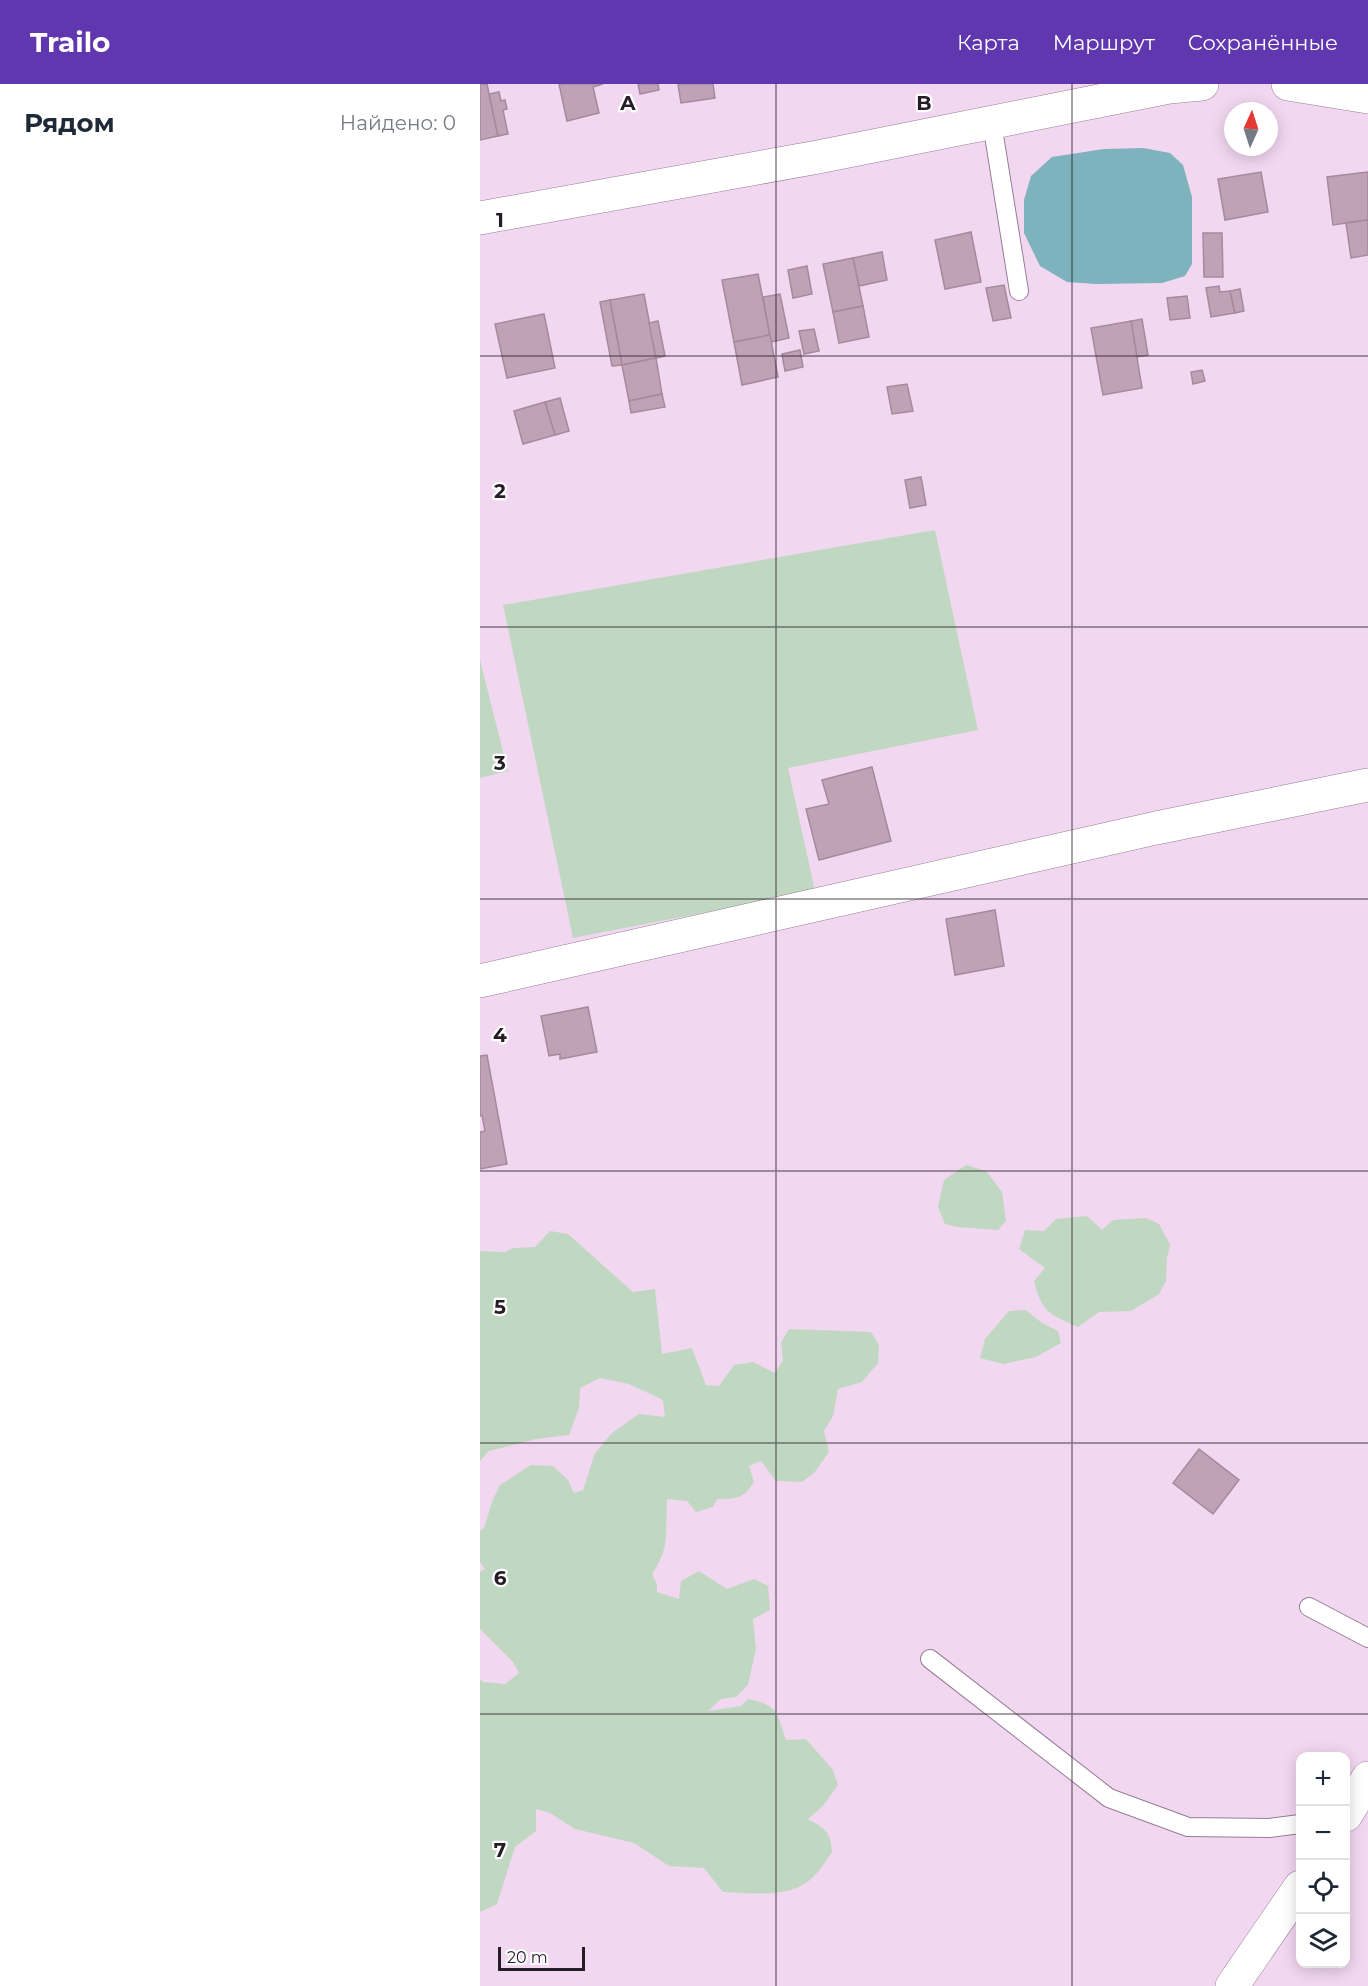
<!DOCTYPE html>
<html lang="ru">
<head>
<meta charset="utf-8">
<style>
  body { margin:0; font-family:Montserrat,sans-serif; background:#f2f2f3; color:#1f2937 }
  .controls { position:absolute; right:18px; bottom:18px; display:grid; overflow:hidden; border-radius:12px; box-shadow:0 3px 15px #0003 }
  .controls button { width:54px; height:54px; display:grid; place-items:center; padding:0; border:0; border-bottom:2px solid #e0e1e3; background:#fff; color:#1f2937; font:30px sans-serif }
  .compass { position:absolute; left:744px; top:18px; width:54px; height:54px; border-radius:50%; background:#fff; box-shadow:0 3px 15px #0003; rotate:3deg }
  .scale { position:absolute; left:18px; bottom:15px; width:87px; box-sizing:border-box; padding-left:6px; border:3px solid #261c26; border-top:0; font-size:16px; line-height:21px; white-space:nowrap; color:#261c26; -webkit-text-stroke:4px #fff; paint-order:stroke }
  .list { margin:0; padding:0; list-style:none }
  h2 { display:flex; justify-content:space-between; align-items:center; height:78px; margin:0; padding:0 24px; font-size:26px }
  h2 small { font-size:20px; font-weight:400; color:#747a83 }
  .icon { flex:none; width:33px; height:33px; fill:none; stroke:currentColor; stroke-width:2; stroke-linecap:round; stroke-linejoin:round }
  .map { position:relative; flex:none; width:888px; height:1902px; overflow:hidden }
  header { display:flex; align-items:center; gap:36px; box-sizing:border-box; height:84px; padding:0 30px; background:#6137af; color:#fff }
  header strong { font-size:28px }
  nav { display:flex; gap:33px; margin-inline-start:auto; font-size:21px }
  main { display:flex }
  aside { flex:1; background:#fff }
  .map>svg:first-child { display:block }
  .green { fill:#c0d8c1 }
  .water { fill:#7eb2bc }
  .building { fill:#c0a2b6; stroke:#a7899d; stroke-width:1.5 }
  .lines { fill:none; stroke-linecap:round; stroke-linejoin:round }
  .lane-casing { stroke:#967d95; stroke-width:20 }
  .street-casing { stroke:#967d95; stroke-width:34 }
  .secondary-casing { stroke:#967d95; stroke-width:34 }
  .lane { stroke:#fff; stroke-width:18 }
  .street { stroke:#fff; stroke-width:33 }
  .secondary { stroke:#fff; stroke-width:33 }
  .grid { fill:none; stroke:#261c26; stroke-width:1.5; stroke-opacity:0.55 }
  .grid-label { font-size:20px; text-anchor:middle; font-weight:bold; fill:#261c26; stroke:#fff; stroke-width:4.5; stroke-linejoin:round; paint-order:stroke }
</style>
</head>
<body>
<header>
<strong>Trailo</strong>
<nav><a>Карта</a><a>Маршрут</a><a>Сохранённые</a></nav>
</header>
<main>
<aside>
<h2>Рядом<small>Найдено: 0</small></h2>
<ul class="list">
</ul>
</aside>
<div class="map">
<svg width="888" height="1902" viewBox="0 0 888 1902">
  <rect width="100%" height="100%" fill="#f2d7f1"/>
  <!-- green -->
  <g class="green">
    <path d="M455,446L498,646L308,684L335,807L93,854L23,521Z"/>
    <path d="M0,576L28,687L0,694Z"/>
    <path d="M486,1081L506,1087L522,1108L526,1137L518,1146L478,1143L465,1140L458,1123L464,1096Z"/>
    <path d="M607,1132L622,1146L633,1136L666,1134L679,1140L690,1161L687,1174L686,1197L679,1210L651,1227L619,1228L598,1243C569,1230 562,1229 554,1197L565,1184L539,1165L545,1146L564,1147L576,1135Z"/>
    <path d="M70,1147L88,1150L153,1208L175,1205L182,1270L212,1264L226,1301L239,1302L254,1281L273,1278L295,1289L303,1276L301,1259L309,1245L391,1248L399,1261L398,1279L382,1298L358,1305L353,1332L344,1347L349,1368L334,1389L322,1398L296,1397L281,1377L269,1382L274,1398C263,1415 257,1415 237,1415L233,1423L216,1428L207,1417L187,1415C185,1446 191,1463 172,1490L177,1500V1508L199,1515L201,1497L219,1487L247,1505L274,1495L288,1502L290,1526L273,1535L276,1565L268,1601L256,1613L241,1615L228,1627L261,1622L268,1615C300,1622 296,1628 306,1656L326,1655L353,1686L358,1701L342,1723L328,1735C345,1744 351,1748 352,1768C346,1777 339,1788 331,1795C309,1815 271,1809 243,1808L224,1784L189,1782L154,1759L95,1745L70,1729L56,1725V1747L35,1763L17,1820L0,1828V1596L4,1598L25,1600L39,1589L33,1578L0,1545V1488L5,1485L0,1478V1447L4,1444L12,1418L20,1401L51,1381L73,1382L88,1396L94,1409L103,1406L115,1369L132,1349L159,1330L185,1333L183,1316L149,1300L120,1294L100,1304L99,1324L89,1351L56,1355L9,1367L0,1377V1167L25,1168L33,1164L55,1163Z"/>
    <path d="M546,1226L562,1239L578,1247L581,1259L556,1273L523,1280L500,1274L505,1255L529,1227Z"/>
  </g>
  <!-- water -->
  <path class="water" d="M663,64L690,69L703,81L712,113V180L705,192L682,199L617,200L587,198L560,182L544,149V116L551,92L572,73L624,65Z"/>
  <!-- building -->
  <g class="building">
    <path d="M0,0H7L18,52L0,56Z"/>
    <path d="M79,0H123L113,3L119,29L87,37Z"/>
    <path d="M158,0H178L179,6L160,10Z"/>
    <path d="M198,0H233L235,14L201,19Z"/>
    <path d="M19,8L21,17L25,16L27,25L23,26L28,50L18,52L9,10Z"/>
    <path d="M781,88L788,128L745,136L738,95Z"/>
    <path d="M888,88V136L853,141L847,93Z"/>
    <path d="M888,136V171L871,174L866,139Z"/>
    <path d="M491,148L501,198L465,205L455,156Z"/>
    <path d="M723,149H742L743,193H724Z"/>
    <path d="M402,168L407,196L379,202L373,174Z"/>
    <path d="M373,174L383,222L353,228L343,180Z"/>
    <path d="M327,182L332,210L313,214L308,186Z"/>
    <path d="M278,190L290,251L254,258L242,196Z"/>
    <path d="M524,201L531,234L513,237L506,204Z"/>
    <path d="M739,202L740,208L750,207L755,229L731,233L726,204Z"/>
    <path d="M760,205L764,227L755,229L750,207Z"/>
    <path d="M164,210L176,274L142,281L130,216Z"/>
    <path d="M300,210L309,254L291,258L283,213Z"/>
    <path d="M707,212L710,234L690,236L687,214Z"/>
    <path d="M130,216L142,281L132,282L120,218Z"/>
    <path d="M383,222L389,253L359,259L353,228Z"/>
    <path d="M64,230L75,284L27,294L15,240Z"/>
    <path d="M662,235L668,271L657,273L651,237Z"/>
    <path d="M178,237L185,272L176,274L169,239Z"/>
    <path d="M651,237L662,304L623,311L611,244Z"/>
    <path d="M334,245L339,267L324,270L319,247Z"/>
    <path d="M290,251L298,293L262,301L254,258Z"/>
    <path d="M320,266L323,283L305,287L302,270Z"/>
    <path d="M176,274L182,310L149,317L142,281Z"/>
    <path d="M722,286L725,297L713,300L711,288Z"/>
    <path d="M427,300L433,327L412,330L407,303Z"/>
    <path d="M182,310L185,323L151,329L149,317Z"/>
    <path d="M80,314L89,347L75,351L65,318Z"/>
    <path d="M65,318L75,351L43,360L34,327Z"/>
    <path d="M441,393L446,421L430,424L425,396Z"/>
    <path d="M392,683L411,757L339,776L326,725L349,720L342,696Z"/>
    <path d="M515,826L524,882L475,891L466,835Z"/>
    <path d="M108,923L117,968L80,975V970L69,972L61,932Z"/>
    <path d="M7,971L27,1080L0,1085V1048L5,1047L2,1031L0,1032V972Z"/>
    <path d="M719,1365L759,1396L733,1430L693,1399Z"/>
  </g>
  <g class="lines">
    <!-- lane casing -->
    <g class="lane-casing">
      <g id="lane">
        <path d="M512,39L539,207"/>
        <path d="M829,1523L888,1554"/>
        <path d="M450,1575L629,1714L708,1743L789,1744L820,1740"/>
      </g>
    </g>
    <!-- street casing -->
    <g class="street-casing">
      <g id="street">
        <path d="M808,0L888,13"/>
        <path d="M0,134L338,73L689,3L722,0"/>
        <path d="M0,897L676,744L888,701"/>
      </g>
    </g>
    <!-- secondary casing -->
    <g class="secondary-casing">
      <g id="secondary">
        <path d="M866,1731L888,1694"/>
        <path d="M752,1902L820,1803"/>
      </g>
    </g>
    <!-- lane -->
    <use href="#lane" class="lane"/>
    <!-- street -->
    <use href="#street" class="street"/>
    <!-- secondary -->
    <use href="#secondary" class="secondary"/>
  </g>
  <!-- grid -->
  <path class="grid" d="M296,0V1902M592,0V1902M0,272H888M0,543H888M0,815H888M0,1087H888M0,1359H888M0,1630H888"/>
  <g class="grid-label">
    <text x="148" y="26">A</text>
    <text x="444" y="26">B</text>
    <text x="20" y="143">1</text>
    <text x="20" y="414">2</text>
    <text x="20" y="686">3</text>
    <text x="20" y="958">4</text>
    <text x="20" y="1230">5</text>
    <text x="20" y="1501">6</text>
    <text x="20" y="1773">7</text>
  </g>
</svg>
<div class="controls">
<button>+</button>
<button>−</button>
<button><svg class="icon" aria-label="locate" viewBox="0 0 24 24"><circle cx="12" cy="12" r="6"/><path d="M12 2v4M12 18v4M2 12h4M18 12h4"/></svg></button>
<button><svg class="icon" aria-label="layers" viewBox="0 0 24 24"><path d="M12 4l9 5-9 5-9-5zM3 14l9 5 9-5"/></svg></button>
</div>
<svg class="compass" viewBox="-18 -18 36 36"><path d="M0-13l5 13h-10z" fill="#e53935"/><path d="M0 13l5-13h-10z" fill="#747a83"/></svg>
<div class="scale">20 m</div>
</div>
</main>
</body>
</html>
